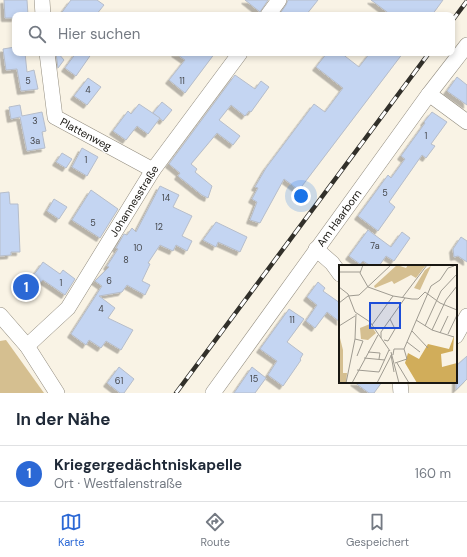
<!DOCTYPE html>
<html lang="de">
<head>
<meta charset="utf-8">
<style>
  body { margin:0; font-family:"DM Sans",sans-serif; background:#f6f6f7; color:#1f2937 }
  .you { position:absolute; left:301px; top:196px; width:14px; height:14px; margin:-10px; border:3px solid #fff; border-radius:50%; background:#1a73e8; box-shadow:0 0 0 6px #1a73e833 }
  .badge { display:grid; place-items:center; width:26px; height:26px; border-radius:50%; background:#2b68d5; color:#fff; font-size:13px; font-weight:700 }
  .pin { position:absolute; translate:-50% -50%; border:2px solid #fff; box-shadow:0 1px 4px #0006 }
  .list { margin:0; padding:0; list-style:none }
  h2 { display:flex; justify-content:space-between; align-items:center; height:52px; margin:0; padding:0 16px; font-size:17px }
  h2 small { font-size:13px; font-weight:400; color:#747a83 }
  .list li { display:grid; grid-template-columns:26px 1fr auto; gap:12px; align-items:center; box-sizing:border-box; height:56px; padding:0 16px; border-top:1px solid #e0e1e3 }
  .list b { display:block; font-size:15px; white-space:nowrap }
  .list p { margin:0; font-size:13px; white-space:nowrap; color:#747a83 }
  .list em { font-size:13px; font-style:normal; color:#747a83 }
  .icon { flex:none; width:22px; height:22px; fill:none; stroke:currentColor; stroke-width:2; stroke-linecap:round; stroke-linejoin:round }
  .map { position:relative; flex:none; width:467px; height:393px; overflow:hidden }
  .search { position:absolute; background:#fff; box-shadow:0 2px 6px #0003; left:12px; right:12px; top:12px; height:44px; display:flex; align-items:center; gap:10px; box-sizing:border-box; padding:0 14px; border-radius:8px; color:#747a83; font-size:15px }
  .sheet { height:108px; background:#fff }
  nav { display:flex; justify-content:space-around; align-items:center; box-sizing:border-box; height:56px; border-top:1px solid #e0e1e3; background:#fff; font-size:11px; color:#747a83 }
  nav a { display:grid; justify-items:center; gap:2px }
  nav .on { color:#2b68d5 }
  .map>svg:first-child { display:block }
  .green { fill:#d5bf90 }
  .building { fill:#c4d5f2; stroke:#b6bdca; filter:url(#shadow) }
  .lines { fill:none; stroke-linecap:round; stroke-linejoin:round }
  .minor-casing { stroke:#928c7f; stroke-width:16 }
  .minor { stroke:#fff; stroke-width:15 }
  .rail-casing { stroke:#32302a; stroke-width:4.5 }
  .rail { stroke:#fff; stroke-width:3; stroke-dasharray:9; stroke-linecap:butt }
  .labels { text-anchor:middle; stroke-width:3; stroke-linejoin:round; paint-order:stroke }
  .number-label { font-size:9px; fill:#44464a }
  .street-label { font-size:11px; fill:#191712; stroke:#fff }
  .inset-road { fill:none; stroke:#9f9b91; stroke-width:1 }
  .view { fill:#1d4ed8; fill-opacity:0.15; stroke:#1d4ed8; stroke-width:2 }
  .inset-edge { fill:none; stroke:#191712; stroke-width:2 }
</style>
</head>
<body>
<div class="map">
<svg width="467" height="393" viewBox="0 0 467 393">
  <defs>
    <filter id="shadow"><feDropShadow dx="-3.5" dy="3.5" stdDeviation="0" flood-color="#0004"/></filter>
  </defs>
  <rect width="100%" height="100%" fill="#f9f3e5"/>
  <!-- green -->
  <path class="green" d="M6,340L44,393H0V341Z"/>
  <!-- building -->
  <g class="building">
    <path d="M4,0H27L28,15H15V18H5Z"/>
    <path d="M71,0H97L104,5L96,15H60Z"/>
    <path d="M245,0H268L260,12Z"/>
    <path d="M288,0H318L306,15H279L286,5Z"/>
    <path d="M371,0H443L432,15H391Z"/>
    <path d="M15,47V53H25L27,72L34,70L38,89L21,91L17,69L6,70L3,49Z"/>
    <path d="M56,53H58L64,60L58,68Z"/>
    <path d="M76,53H92L76,76L65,68Z"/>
    <path d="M175,53H215L185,93L169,80L185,60Z"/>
    <path d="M327,53H341L359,67L370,53H403L299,190L284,179L260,223L250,220L257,202L252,199L258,188L255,187L266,168L314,104L325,112L343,88L316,67Z"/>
    <path d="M235,75L255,89L261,81L269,87L251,112L249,111L245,116L231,105L219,120L240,136L233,145L217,133L191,164L197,169L195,172L212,186L208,198L202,195L178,176L180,173L169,164Z"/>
    <path d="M457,77L467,85V105L447,91Z"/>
    <path d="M88,78L101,87L87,105L74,96Z"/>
    <path d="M162,102L172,110L163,121L153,113Z"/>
    <path d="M139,104L160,118L148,134L137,126L126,140L113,131L128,111L131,114Z"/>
    <path d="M20,105L22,116L42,112L46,131L42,132L45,148L27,151L20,117L11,119L9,107Z"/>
    <path d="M432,112L447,122L431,144L435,146L426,158L422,155L389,202L395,207L378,231L358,216L388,175L391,178L405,159L401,156L425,123L424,122Z"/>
    <path d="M82,148L98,157L87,176L72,167Z"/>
    <path d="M62,153L72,159L66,168L56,162Z"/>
    <path d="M160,186L179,195L173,207L192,216L182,236L192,241L187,251L176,245L173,251L160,245L148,263L150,264L142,281L150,285L145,295L127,285L122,292L99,296L115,308L108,318L133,330L121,350L106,341L101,348L89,340L86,345L71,334L102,286L95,281L109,267L107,266L118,249L116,248L124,234L127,235L132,228L136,232Z"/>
    <path d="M91,190L118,209L100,238L72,220Z"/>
    <path d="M9,192L10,204H18L20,252H11V255L0,256V193Z"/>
    <path d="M54,199L67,207L59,219L47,211Z"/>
    <path d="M216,222L247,237L240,252L218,242L216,247L203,240Z"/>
    <path d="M368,230L391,247L402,232L410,238L394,261L386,256L379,266H371L363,261L360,264L349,256Z"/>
    <path d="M461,237L467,241V262L458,256L454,257L453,249Z"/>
    <path d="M43,262L60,274L63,270L75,279L65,295L43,280L24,296L17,288L36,272Z"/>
    <path d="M318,282L325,288L323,291L340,303V322L327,312L315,328L306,321L317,305L307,297Z"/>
    <path d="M289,309L304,319L287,342L303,354L300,359L301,360L283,386L268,375L277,361L260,349Z"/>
    <path d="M467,356V379L456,390V366Z"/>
    <path d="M119,367L134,379L124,393H120L107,383Z"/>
    <path d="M252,367L266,378L255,393H234Z"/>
    <path d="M354,382H382L374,393H369Z"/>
  </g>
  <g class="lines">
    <!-- minor casing -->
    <g class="minor-casing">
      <g id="minor">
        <path d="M42,0L43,15"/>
        <path d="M268,15L279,0"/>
        <path d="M47,53L55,117L153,170"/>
        <path d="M429,94L467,122"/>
        <path d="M316,249L332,263L340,274"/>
        <path d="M0,315L27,346L57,393"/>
        <path d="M456,336L467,316"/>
        <path d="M27,346L68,308L153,170L240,53"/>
        <path d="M400,382L401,393"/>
        <path d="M213,393L429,94L467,45"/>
      </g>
    </g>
    <!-- minor -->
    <use href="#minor" class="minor"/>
    <!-- rail casing -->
    <g class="rail-casing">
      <g id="rail">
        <path d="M452,21L467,1"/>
        <path d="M176,393L429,53"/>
      </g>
    </g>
    <!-- rail -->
    <use href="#rail" class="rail"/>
  </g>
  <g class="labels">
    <!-- number labels -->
    <g class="number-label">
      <text x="28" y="84">5</text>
      <text x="182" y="84">11</text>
      <text x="88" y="93">4</text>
      <text x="35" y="124">3</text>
      <text x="426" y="139">1</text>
      <text x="35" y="144">3a</text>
      <text x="86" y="163">1</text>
      <text x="385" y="196">5</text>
      <text x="166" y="201">14</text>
      <text x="93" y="226">5</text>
      <text x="159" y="230">12</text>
      <text x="375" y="249">7a</text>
      <text x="138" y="251">10</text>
      <text x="126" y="263">8</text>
      <text x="109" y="284">6</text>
      <text x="61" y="286">1</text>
      <text x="101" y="312">4</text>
      <text x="292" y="323">11</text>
      <text x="254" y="382">15</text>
      <text x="119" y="384">61</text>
    </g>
    <!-- street labels -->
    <g class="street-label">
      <text transform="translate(86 134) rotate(28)" y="4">Plattenweg</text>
      <text transform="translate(134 201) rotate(-58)" y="4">Johannesstraße</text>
      <text transform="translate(339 218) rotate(-54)" y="4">Am Haarborn</text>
    </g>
  </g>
  <!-- overview -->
  <g transform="translate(339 265)">
    <rect width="118" height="118" fill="#f9f3e5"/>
    <path d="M58,0L67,3L69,0H87L77,13L72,10L55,19L53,16L36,23L35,21ZM92,1L81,25L75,23L86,5ZM31,59L37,68L29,75L22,74L21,63ZM1,73L4,85V108H8L7,118H0Z" fill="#d5bf90"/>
    <path d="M115,71L114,86L102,89L103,102L118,98V118H78L66,98L69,88L80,94L89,79L110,84Z" fill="#d1ad5a"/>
    <path class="inset-road" d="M24,0L21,8L29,22M0,7H21M0,22L9,29L16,47L31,57L51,86M29,22L54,31L73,34H79L86,27L101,38L118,45M63,33L88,0M0,38L9,31L20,30L52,0M77,55L93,65L115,72M33,60L54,31M0,61L16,51M86,61L102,26L118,9M93,65L107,35L118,21M73,66L89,83M101,68L109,51M109,69L118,50M42,73V67L66,33M16,74L24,76L18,91M45,75L49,76L56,64L51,54M68,77L81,87M29,87L41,88L40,94M52,87L60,118M52,90L55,107M54,90L55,84H65M25,93L46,95M56,98L68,94L65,84L92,21L101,15L109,3L115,1M58,98L70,118M18,105L40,107L50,85M7,118L16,74L17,49M13,118L39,70M38,118L53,89"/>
    <path class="view" d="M31,38H61V63H31Z"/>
    <rect width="118" height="118" class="inset-edge"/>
  </g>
</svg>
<div class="you"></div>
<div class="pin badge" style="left:26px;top:287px">1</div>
<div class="search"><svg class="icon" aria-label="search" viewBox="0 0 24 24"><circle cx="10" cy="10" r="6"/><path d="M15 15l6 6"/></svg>Hier suchen</div>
</div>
<section class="sheet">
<h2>In der Nähe<small></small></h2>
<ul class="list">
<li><span class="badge">1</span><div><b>Kriegergedächtniskapelle</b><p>Ort · Westfalenstraße</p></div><em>160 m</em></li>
</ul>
</section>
<nav>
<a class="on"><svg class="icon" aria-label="map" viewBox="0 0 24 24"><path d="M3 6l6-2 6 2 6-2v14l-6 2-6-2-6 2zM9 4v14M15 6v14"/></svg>Karte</a>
<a><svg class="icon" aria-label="directions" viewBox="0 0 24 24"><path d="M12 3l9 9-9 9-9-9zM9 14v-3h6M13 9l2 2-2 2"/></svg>Route</a>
<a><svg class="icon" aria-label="saved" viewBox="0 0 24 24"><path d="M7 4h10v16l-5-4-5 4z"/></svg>Gespeichert</a>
</nav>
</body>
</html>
